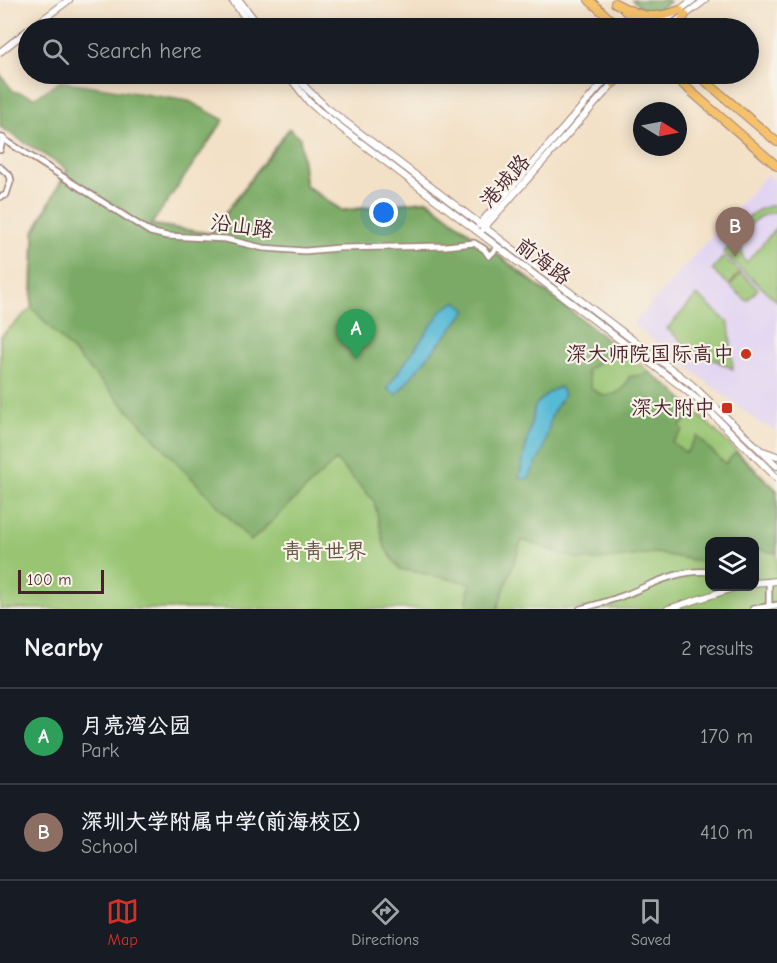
<!DOCTYPE html>
<html lang="en">
<head>
<meta charset="utf-8">
<style>
  body { margin:0; font-family:"Comic Neue","LXGW WenKai TC",sans-serif; background:#242831; color:#f1f3f6 }
  .controls { position:absolute; right:18px; bottom:18px; display:grid; overflow:hidden; border-radius:12px; box-shadow:0 3px 15px #0003 }
  .controls button { width:54px; height:54px; display:grid; place-items:center; padding:0; border:0; border-bottom:2px solid #363941; background:#171b24; color:#f1f3f6; font:30px sans-serif }
  .compass { position:absolute; left:633px; top:102px; width:54px; height:54px; border-radius:50%; background:#171b24; box-shadow:0 3px 15px #0003; rotate:100deg }
  .scale { position:absolute; left:18px; bottom:15px; width:86px; box-sizing:border-box; padding-left:6px; border:3px solid #4a1f2b; border-top:0; font-size:16px; line-height:21px; white-space:nowrap; color:#4a1f2b; -webkit-text-stroke:4px #f7f3e8; paint-order:stroke }
  .you { position:absolute; left:384px; top:213px; width:21px; height:21px; margin:-15px; border:4px solid #fff; border-radius:50%; background:#1a73e8; box-shadow:0 0 0 9px #1a73e833 }
  .badge { display:grid; place-items:center; width:39px; height:39px; border-radius:50%; background:#d93025; color:#fff; font-size:20px; font-weight:700 }
  .pin { position:absolute; translate:-50% -50px; filter:drop-shadow(0 2px 3px #0008) }
  .pin::after { content:''; position:absolute; top:32px; width:21px; height:18px; background:inherit; clip-path:polygon(0 0,100% 0,50% 100%) }
  .list { margin:0; padding:0; list-style:none }
  h2 { display:flex; justify-content:space-between; align-items:center; height:78px; margin:0; padding:0 24px; font-size:26px }
  h2 small { font-size:20px; font-weight:400; color:#9ea1a6 }
  .list li { display:grid; grid-template-columns:39px 1fr auto; gap:18px; align-items:center; box-sizing:border-box; height:96px; padding:0 24px; border-top:2px solid #363941 }
  .list b { display:block; font-size:22px; white-space:nowrap }
  .list p { margin:0; font-size:20px; white-space:nowrap; color:#9ea1a6 }
  .list em { font-size:20px; font-style:normal; color:#9ea1a6 }
  .icon { flex:none; width:33px; height:33px; fill:none; stroke:currentColor; stroke-width:2; stroke-linecap:round; stroke-linejoin:round }
  .map { position:relative; flex:none; width:777px; height:609px; overflow:hidden }
  .search { position:absolute; background:#171b24; box-shadow:0 3px 15px #0003; left:18px; right:18px; top:18px; height:66px; display:flex; align-items:center; gap:15px; box-sizing:border-box; padding:0 21px; border-radius:33px; color:#9ea1a6; font-size:22px }
  .sheet { height:270px; background:#171b24 }
  nav { display:flex; justify-content:space-around; align-items:center; box-sizing:border-box; height:84px; border-top:2px solid #363941; background:#171b24; font-size:16px; color:#9ea1a6 }
  nav a { display:grid; justify-items:center; gap:3px }
  nav .on { color:#d93025 }
  .map>svg:first-child { display:block }
  .built { fill:#e2d4f3 }
  .green { fill:#99c573; stroke:#72724f; stroke-width:1.5; fill-rule:evenodd }
  .forest { fill:#7aaa65; stroke:#626448; stroke-width:1.5 }
  .water { fill:#57bad5; stroke:#506c80; stroke-width:1.5 }
  .lines { fill:none; stroke-linecap:round; stroke-linejoin:round }
  .minor-casing { stroke:#9e8079; stroke-width:8 }
  .tertiary-casing { stroke:#9e8079; stroke-width:8 }
  .primary-casing { stroke:#9e8079; stroke-width:10 }
  .minor { stroke:#fff; stroke-width:5 }
  .tertiary { stroke:#fff; stroke-width:6 }
  .primary { stroke:#f5c16b; stroke-width:8 }
  .poi-dot { fill:#c8321e; stroke:#f7f3e8; stroke-width:2 }
  .labels { text-anchor:middle; stroke-width:4.5; stroke-linejoin:round; paint-order:stroke }
  .street-label { font-size:21px; fill:#4a1f2b; stroke:#f7f3e8 }
  .poi-label { font-size:21px; fill:#4a1f2b; stroke:#f7f3e8; text-anchor:end }
  .park-label { font-size:21px; fill:#625141; stroke:#f7f3e8 }
</style>
</head>
<body>
<div class="map">
<svg width="777" height="609" viewBox="0 0 777 609">
  <rect width="100%" height="100%" fill="#f7f3e8"/>
  <filter id="ink" filterUnits="userSpaceOnUse"><feTurbulence type="fractalNoise" baseFrequency=".0167" numOctaves="2"/><feDisplacementMap in="SourceGraphic" scale="12" xChannelSelector="R" yChannelSelector="G"/><feConvolveMatrix kernelMatrix="1 2 1 2 8 2 1 2 1" color-interpolation-filters="sRGB"/></filter>
  <filter id="wash" filterUnits="userSpaceOnUse"><feTurbulence type="fractalNoise" baseFrequency=".008" numOctaves="4" result="noise"/><feDisplacementMap in="SourceGraphic" scale="24" xChannelSelector="R" yChannelSelector="G"/><feGaussianBlur stdDeviation="1.35" result="paint"/><feColorMatrix in="noise" values="0 0 0 0 0 0 0 0 0 0 0 0 0 0 0 0 0 1.4 0 .05"/><feComposite in="paint" operator="in"/></filter>
  <g filter="url(#wash)">
    <rect width="100%" height="100%" fill="#f3e1c7"/>
    <!-- built -->
    <path class="built" d="M767,174L777,183V431L758,422L633,324Z"/>
    <!-- green -->
    <g class="green">
      <path d="M289,128L300,138L306,185L342,210L428,200L673,390L777,490V609H0V337L31,308L34,231L67,169L151,224L210,233ZM710,542H754V586H710Z"/>
      <path d="M777,205V212C752,213 733,239 746,263L777,227V301L723,253L728,247L736,254C732,228 751,207 777,205Z"/>
      <path d="M723,257L740,272L729,285L712,270Z"/>
      <path d="M741,273L758,289L747,301L730,286Z"/>
      <path d="M697,295L729,323L733,369L692,349L667,329Z"/>
    </g>
    <!-- forest -->
    <g class="forest">
      <path d="M632,0H668L670,2L654,12L643,9Z"/>
      <path d="M0,74L13,91L36,97L61,81L189,101L224,120L151,225L211,234L289,129L300,138L305,186L342,211L427,201L614,345L601,361L587,370L592,389L604,396C617,395 625,390 629,377L650,373L673,390L695,412L680,426L683,431L672,442L686,453L697,436L725,464L736,452L777,491V553L755,549L754,542H710L709,563L655,553L598,560L577,559L522,540L497,609L466,607L470,583L400,569L385,548L374,501L336,460L251,541L32,308L35,231L68,170L0,127Z"/>
    </g>
    <!-- water -->
    <g class="water">
      <path d="M457,301L467,310L396,395L387,388L443,309Z"/>
      <path d="M560,387L564,395L552,414L543,451L528,479L519,478L535,406L549,392Z"/>
    </g>
  </g>
  <g filter="url(#ink)">
    <g class="lines">
      <!-- minor casing -->
      <g class="minor-casing">
        <g id="minor">
          <path d="M0,137L150,232L167,236L226,239L263,248L305,251L339,248L446,246L474,243L484,249L489,256L498,247"/>
          <path d="M0,150L3,138"/>
          <path d="M0,167L10,176L11,180L6,195L0,197"/>
          <path d="M769,582V605"/>
          <path d="M580,609C595,605 610,601 625,595C653,584 678,569 710,572"/>
          <path d="M753,609L777,605"/>
        </g>
      </g>
      <!-- tertiary casing -->
      <g class="tertiary-casing">
        <g id="tertiary">
          <path d="M232,0L253,28"/>
          <path d="M239,0L261,28"/>
          <path d="M31,28L69,0"/>
          <path d="M655,28L693,0"/>
          <path d="M668,28L705,0"/>
          <path d="M0,52L28,30"/>
          <path d="M287,74L309,102L319,111L678,384L698,400L777,478"/>
          <path d="M294,74L308,90L327,108L691,384L777,466"/>
          <path d="M479,225L608,77"/>
          <path d="M483,229L616,80"/>
          <path d="M763,451L777,456"/>
          <path d="M754,583L777,581"/>
          <path d="M668,609L740,586"/>
        </g>
      </g>
      <!-- primary casing -->
      <g class="primary-casing">
        <g id="primary">
          <path d="M589,0L620,28"/>
          <path d="M615,3C639,16 653,21 680,10"/>
          <path d="M625,11L645,28"/>
          <path d="M677,28L685,15"/>
          <path d="M671,74L777,166"/>
          <path d="M697,74L777,142"/>
          <path d="M607,78L610,74"/>
          <path d="M613,83L625,74"/>
        </g>
      </g>
      <!-- minor -->
      <use href="#minor" class="minor"/>
      <!-- tertiary -->
      <use href="#tertiary" class="tertiary"/>
      <!-- primary -->
      <use href="#primary" class="primary"/>
    </g>
  </g>
  <!-- markers -->
  <g class="poi-dot">
    <circle cx="746" cy="354" r="6"/>
    <rect x="721" y="402" width="12" height="12" rx="3"/>
  </g>
  <g class="labels">
    <!-- street labels -->
    <g class="street-label">
      <text transform="translate(505 181) rotate(-49)" y="7">港城路</text>
      <text transform="translate(242 226) rotate(8)" y="7">沿山路</text>
      <text transform="translate(543 261) rotate(37)" y="7">前海路</text>
    </g>
    <!-- poi labels -->
    <g class="poi-label">
      <text x="734" y="361">深大师院国际高中</text>
      <text x="715" y="415">深大附中</text>
    </g>
    <!-- park labels -->
    <g class="park-label">
      <text x="324" y="558">青青世界</text>
    </g>
  </g>
</svg>
<div class="controls">
<button><svg class="icon" aria-label="layers" viewBox="0 0 24 24"><path d="M12 4l9 5-9 5-9-5zM3 14l9 5 9-5"/></svg></button>
</div>
<svg class="compass" viewBox="-18 -18 36 36"><path d="M0-13l5 13h-10z" fill="#e53935"/><path d="M0 13l5-13h-10z" fill="#9ea1a6"/></svg>
<div class="scale">100 m</div>
<div class="you"></div>
<div class="pin badge" style="left:356px;top:359px;background:#2e9e5b">A</div>
<div class="pin badge" style="left:735px;top:257px;background:#8d6e63">B</div>
<div class="search"><svg class="icon" aria-label="search" viewBox="0 0 24 24"><circle cx="10" cy="10" r="6"/><path d="M15 15l6 6"/></svg>Search here</div>
</div>
<section class="sheet">
<h2>Nearby<small>2 results</small></h2>
<ul class="list">
<li><span class="badge" style="background:#2e9e5b">A</span><div><b>月亮湾公园</b><p>Park</p></div><em>170 m</em></li>
<li><span class="badge" style="background:#8d6e63">B</span><div><b>深圳大学附属中学(前海校区)</b><p>School</p></div><em>410 m</em></li>
</ul>
</section>
<nav>
<a class="on"><svg class="icon" aria-label="map" viewBox="0 0 24 24"><path d="M3 6l6-2 6 2 6-2v14l-6 2-6-2-6 2zM9 4v14M15 6v14"/></svg>Map</a>
<a><svg class="icon" aria-label="directions" viewBox="0 0 24 24"><path d="M12 3l9 9-9 9-9-9zM9 14v-3h6M13 9l2 2-2 2"/></svg>Directions</a>
<a><svg class="icon" aria-label="saved" viewBox="0 0 24 24"><path d="M7 4h10v16l-5-4-5 4z"/></svg>Saved</a>
</nav>
</body>
</html>
